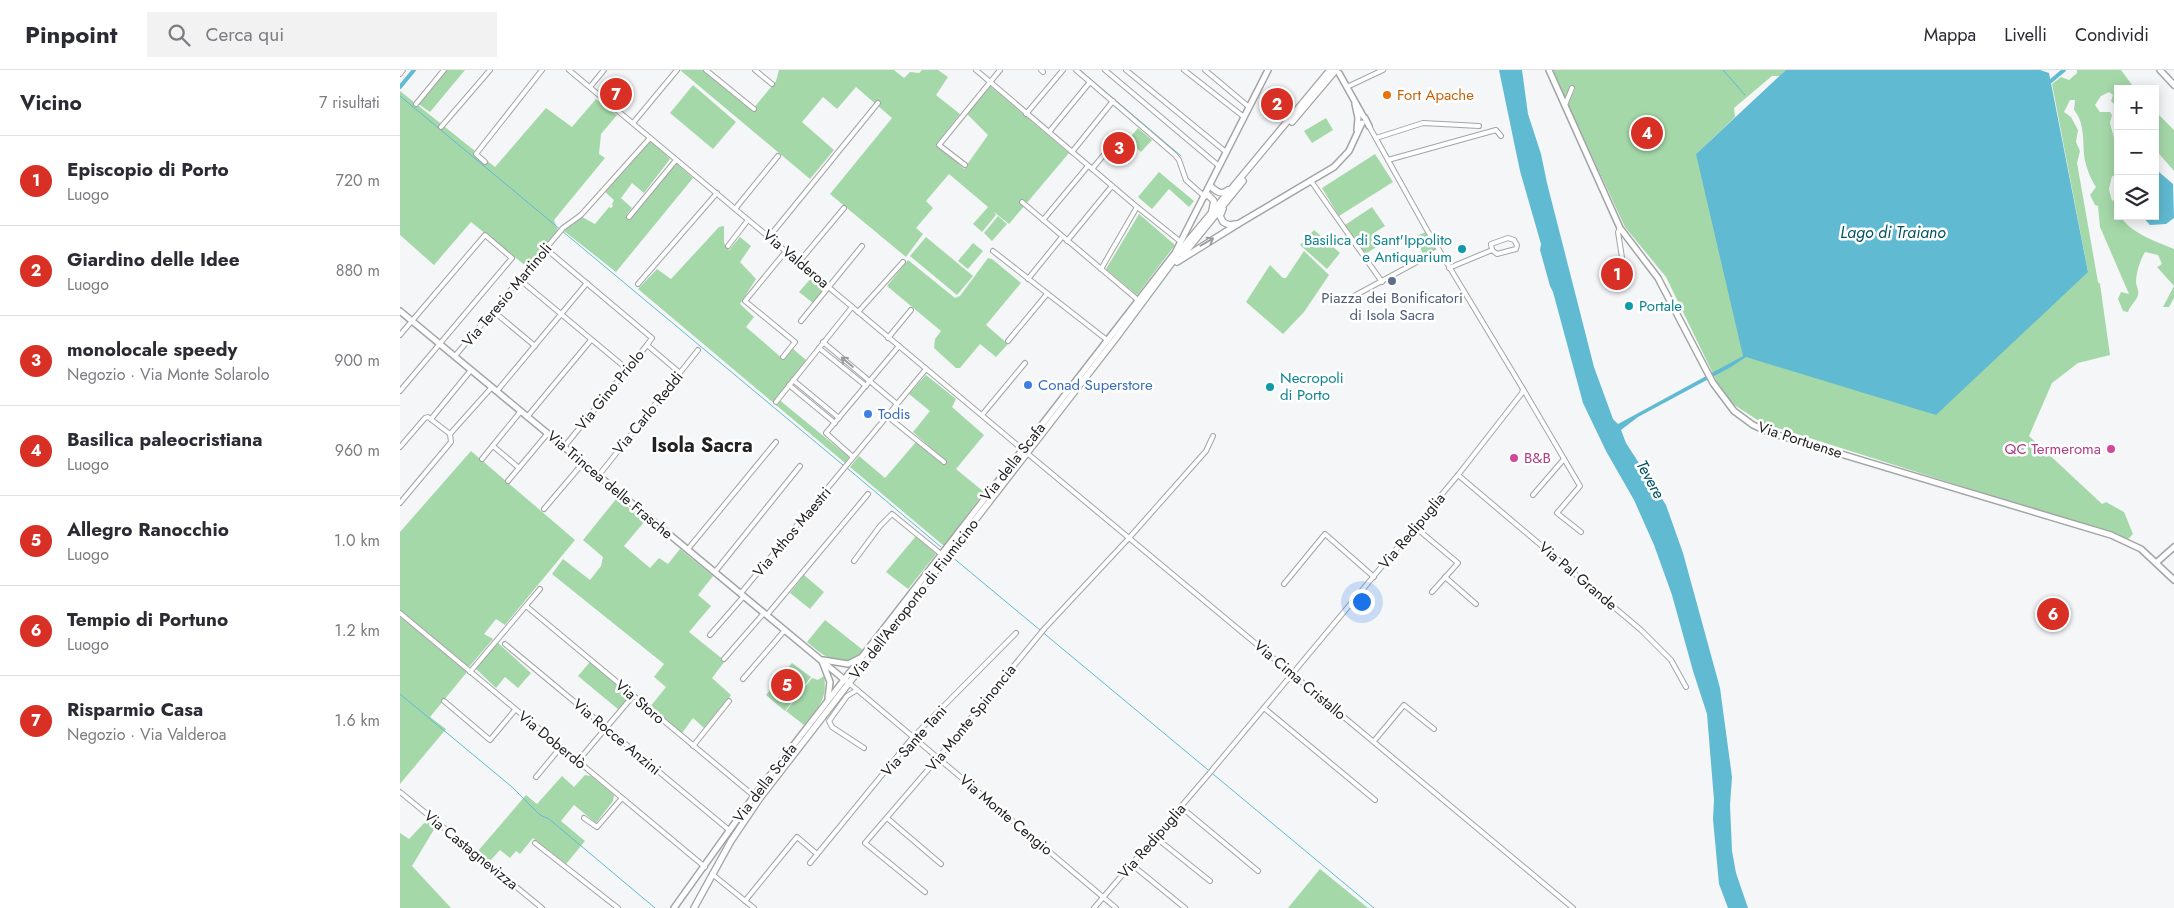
<!DOCTYPE html>
<html lang="it">
<head>
<meta charset="utf-8">
<style>
  body { margin:0; font-family:Jost,sans-serif; background:#f2f2f3; color:#2b2b33 }
  .controls { position:absolute; right:15px; top:15px; display:grid; overflow:hidden; border-radius:0px; box-shadow:0 2px 12px #0003 }
  .controls button { width:45px; height:45px; display:grid; place-items:center; padding:0; border:0; border-bottom:1px solid #e1e1e2; background:#fff; color:#2b2b33; font:25px sans-serif }
  .you { position:absolute; left:961px; top:531px; width:18px; height:18px; margin:-12px; border:4px solid #fff; border-radius:50%; background:#1a73e8; box-shadow:0 0 0 8px #1a73e833 }
  .badge { display:grid; place-items:center; width:32px; height:32px; border-radius:50%; background:#d93025; color:#fff; font-size:16px; font-weight:700 }
  .pin { position:absolute; translate:-50% -50%; border:2px solid #fff; box-shadow:0 1px 5px #0006 }
  .list { margin:0; padding:0; list-style:none }
  h2 { display:flex; justify-content:space-between; align-items:center; height:65px; margin:0; padding:0 20px; font-size:21px }
  h2 small { font-size:16px; font-weight:400; color:#7c7c81 }
  .list li { display:grid; grid-template-columns:32px 1fr auto; gap:15px; align-items:center; box-sizing:border-box; height:90px; padding:0 20px; border-top:1px solid #e1e1e2 }
  .list b { display:block; font-size:19px; white-space:nowrap }
  .list p { margin:0; font-size:16px; white-space:nowrap; color:#7c7c81 }
  .list em { font-size:16px; font-style:normal; color:#7c7c81 }
  .icon { flex:none; width:28px; height:28px; fill:none; stroke:currentColor; stroke-width:2; stroke-linecap:round; stroke-linejoin:round }
  .map { position:relative; flex:none; width:1774px; height:838px; overflow:hidden }
  header { display:flex; align-items:center; gap:30px; box-sizing:border-box; height:70px; padding:0 25px; background:#fff; border-bottom:1px solid #e1e1e2 }
  header strong { font-size:24px }
  nav { display:flex; gap:28px; margin-inline-start:auto; font-size:18px }
  .search { width:350px; height:45px; background:#f2f2f3; display:flex; align-items:center; gap:12px; box-sizing:border-box; padding:0 18px; border-radius:0px; color:#7c7c81; font-size:19px }
  main { display:flex }
  aside { flex:1; background:#fff }
  .map>svg:first-child { display:block }
  .green { fill:#a5d8a9 }
  .water { fill:#60bad2 }
  .lines { fill:none; stroke-linecap:round; stroke-linejoin:round }
  .stream { stroke:#60bad2; stroke-width:1 }
  .canal { stroke:#60bad2; stroke-width:4 }
  .street-casing { stroke:#a3a4a6; stroke-width:6 }
  .secondary-casing { stroke:#a3a4a6; stroke-width:8 }
  .primary-casing { stroke:#a3a4a6; stroke-width:8 }
  .street { stroke:#fff; stroke-width:4 }
  .secondary { stroke:#fff; stroke-width:5 }
  .primary { stroke:#fff; stroke-width:5.5 }
  .oneway { stroke:#9c9c9c }
  .food-dot { fill:#e8710a; stroke:#fff; stroke-width:2 }
  .culture-dot { fill:#0f9aa8; stroke:#fff; stroke-width:2 }
  .service-dot { fill:#5c6f8a; stroke:#fff; stroke-width:2 }
  .shop-dot { fill:#3f7fe0; stroke:#fff; stroke-width:2 }
  .hotel-dot { fill:#d1479c; stroke:#fff; stroke-width:2 }
  .labels { text-anchor:middle; stroke-width:5; stroke-linejoin:round; paint-order:stroke }
  .food-label { font-size:15px; fill:#c56008; stroke:#fff; text-anchor:start }
  .culture-label { font-size:15px; fill:#0d838f; stroke:#fff; text-anchor:start }
  .street-label { font-size:15px; fill:#222223; stroke:#fff }
  .service-label { font-size:15px; fill:#4e5e75; stroke:#fff }
  .shop-label { font-size:15px; fill:#366cbe; stroke:#fff; text-anchor:start }
  .hotel-label { font-size:15px; fill:#b23c85; stroke:#fff; text-anchor:end }
  .water-label { font-size:16px; font-style:italic; fill:#005263; stroke:#fff }
  .district-label { font-size:20px; font-weight:bold; fill:#222223; stroke:#fff }
</style>
</head>
<body>
<header>
<strong>Pinpoint</strong>
<div class="search"><svg class="icon" aria-label="search" viewBox="0 0 24 24"><circle cx="10" cy="10" r="6"/><path d="M15 15l6 6"/></svg>Cerca qui</div>
<nav><a>Mappa</a><a>Livelli</a><a>Condividi</a></nav>
</header>
<main>
<aside>
<h2>Vicino<small>7 risultati</small></h2>
<ul class="list">
<li><span class="badge">1</span><div><b>Episcopio di Porto</b><p>Luogo</p></div><em>720 m</em></li>
<li><span class="badge">2</span><div><b>Giardino delle Idee</b><p>Luogo</p></div><em>880 m</em></li>
<li><span class="badge">3</span><div><b>monolocale speedy</b><p>Negozio · Via Monte Solarolo</p></div><em>900 m</em></li>
<li><span class="badge">4</span><div><b>Basilica paleocristiana</b><p>Luogo</p></div><em>960 m</em></li>
<li><span class="badge">5</span><div><b>Allegro Ranocchio</b><p>Luogo</p></div><em>1.0 km</em></li>
<li><span class="badge">6</span><div><b>Tempio di Portuno</b><p>Luogo</p></div><em>1.2 km</em></li>
<li><span class="badge">7</span><div><b>Risparmio Casa</b><p>Negozio · Via Valderoa</p></div><em>1.6 km</em></li>
</ul>
</aside>
<div class="map">
<svg width="1774" height="838" viewBox="0 0 1774 838">
  <rect width="100%" height="100%" fill="#f5f6f8"/>
  <!-- green -->
  <g class="green">
    <path d="M45,0H65L30,42L17,33Z"/>
    <path d="M280,0H304L352,40L376,11L379,0H494L504,8L510,2L519,3L522,0H538L548,7L536,25L560,44L537,73L564,99L588,65L567,44L590,16L669,83L609,154L594,142L596,145L582,162L573,154L588,137L549,104L526,131L533,138L516,158L523,164L506,187L430,124L492,48L456,17L437,39L423,27L402,52L434,80L410,109Z"/>
    <path d="M1152,0H1386L1380,6H1372L1334,38L1335,47L1296,84L1688,202L1652,14L1661,7L1669,10L1677,3V0H1721L1735,19H1718V38L1711,31L1713,25L1709,22L1701,26L1695,35L1700,42H1710L1712,45L1710,53L1718,83V107L1712,106L1709,119L1712,131L1718,127V146H1720C1732,164 1755,171 1774,179V228L1769,237H1763L1774,216L1757,197L1762,194L1758,185L1745,182C1740,190 1736,203 1736,213C1737,218 1739,220 1738,225C1736,232 1730,235 1728,242L1723,241L1718,229L1721,222L1729,224L1700,157L1698,136L1695,135L1690,125L1696,117C1691,110 1687,99 1685,91C1682,74 1686,54 1674,40L1675,30H1670L1664,42L1671,47L1678,60L1676,72L1680,81L1677,93L1698,212L1700,214L1710,285L1678,293L1652,313L1629,366L1702,434L1706,432L1724,442L1733,464L1728,469L1362,353L1333,334L1319,316L1266,207L1225,157L1168,35L1175,19L1170,17L1165,28Z"/>
    <path d="M293,15L336,52L313,79L270,43Z"/>
    <path d="M0,21L95,97L146,38L172,57L196,29L217,45L201,64L199,84L205,88L154,150L159,163L126,196L71,152L34,195L0,165Z"/>
    <path d="M1755,41L1774,60V101L1755,79Z"/>
    <path d="M926,48L933,60L912,73L904,61Z"/>
    <path d="M738,58L752,70L741,82L728,70Z"/>
    <path d="M249,69L270,89L244,123L232,113L221,128L232,138L227,144L232,147L276,93L293,108L216,202L164,161L182,147L195,154L209,137L211,138L213,136L212,134L214,130L204,121Z"/>
    <path d="M975,84L993,112L939,146L922,118Z"/>
    <path d="M759,102L794,131L789,137L769,119L752,139L738,127Z"/>
    <path d="M972,137L985,156L974,163L981,174L964,185L945,155Z"/>
    <path d="M739,144L775,175L737,225L706,199Z"/>
    <path d="M598,146L607,154L592,171L584,163Z"/>
    <path d="M324,156V173L329,180L340,167L351,176L340,192L356,209L340,234L354,247L346,257L383,289L392,278L406,290L377,328L449,387L445,393L238,219L257,199L271,209L319,157Z"/>
    <path d="M914,160L940,183L927,199L900,175Z"/>
    <path d="M1026,162L1037,180L1025,187L1014,167Z"/>
    <path d="M526,167L573,206L557,225L510,186Z"/>
    <path d="M573,173L583,181L568,199L558,191Z"/>
    <path d="M904,181L929,205L904,242L883,264L846,232L870,195L883,208H886Z"/>
    <path d="M588,188L592,189L621,213L586,255L608,274L596,287L580,274L560,298H556L534,278L535,269L541,261L487,216L508,190L555,228L560,226Z"/>
    <path d="M412,207L425,218L413,233L399,222Z"/>
    <path d="M526,305L556,329L552,337L584,365L556,399L584,422L544,476L450,397L459,386L485,408L516,372L544,395L547,392L513,362L530,341L509,324Z"/>
    <path d="M71,381L175,470L105,555L96,549L84,564L93,569L69,597L0,540V462Z"/>
    <path d="M217,428L245,451L224,476L250,498L259,488L268,494L280,479L313,506L298,525L311,536L289,562L325,591L312,608L331,625L304,658L293,648L282,663L250,637L266,617L254,607L264,594L152,504L163,489L190,510L201,496L203,487L183,470Z"/>
    <path d="M516,466L536,484L508,519L486,502Z"/>
    <path d="M404,505L424,522L410,539L390,523Z"/>
    <path d="M0,547L67,602L30,647L46,659L0,714Z"/>
    <path d="M425,550L463,580C444,602 424,587 407,572Z"/>
    <path d="M97,572L131,603L118,618L105,607L96,618L75,598Z"/>
    <path d="M190,592L230,626L219,640L178,606Z"/>
    <path d="M392,593L411,607L385,641L366,625Z"/>
    <path d="M424,606C428,630 418,637 404,655L386,641L412,608L418,610Z"/>
    <path d="M185,705L191,706L214,725L213,731L196,753L174,735L161,751L185,771L166,794L133,768L120,784L116,781L110,788L100,780L90,791L78,781L126,725L137,734L162,706L174,717Z"/>
    <path d="M28,749L36,756L12,796L51,838H0V763L9,769Z"/>
    <path d="M920,799L968,838H888Z"/>
  </g>
  <!-- water -->
  <g class="water">
    <path d="M1099,0H1122L1128,44L1141,84L1147,113L1194,297L1213,349L1218,354L1343,286L1296,84L1386,0H1640L1649,3L1688,202L1536,345L1346,287L1331,297L1238,347L1221,360L1226,373L1266,435L1283,483L1320,618L1332,707L1330,735L1332,781L1336,803L1348,838H1328L1319,814L1313,749L1314,730L1307,644L1293,601L1272,525L1254,475L1234,430L1206,381L1183,333L1153,222L1150,216L1140,180L1141,174L1120,101Z"/>
    <path d="M1759,102L1773,114L1774,148L1766,154L1750,155L1742,146H1755V106Z"/>
  </g>
  <g class="lines">
    <!-- stream -->
    <g class="stream">
      <path d="M680,0L781,86"/>
      <path d="M1323,0L1345,25"/>
      <path d="M0,26L443,395"/>
      <path d="M447,398L541,477"/>
      <path d="M551,486L974,838"/>
      <path d="M0,624L112,717L140,745L149,749L255,838"/>
    </g>
    <!-- canal -->
    <g class="canal">
      <path d="M1651,11L1664,0"/>
      <path d="M0,17L14,0"/>
    </g>
    <!-- street casing -->
    <g class="street-casing">
      <g id="street">
        <path d="M169,0L622,379"/>
        <path d="M306,0L354,39"/>
        <path d="M355,0L372,14"/>
        <path d="M576,0L737,137L781,172"/>
        <path d="M641,0L643,2"/>
        <path d="M676,0L775,85L779,90L786,110L805,127"/>
        <path d="M705,0L819,96"/>
        <path d="M726,0L826,82"/>
        <path d="M784,0L844,47"/>
        <path d="M805,0L849,37"/>
        <path d="M0,4L3,0"/>
        <path d="M190,17L204,0"/>
        <path d="M947,17L983,0"/>
        <path d="M16,34L44,0"/>
        <path d="M1165,35L1172,18"/>
        <path d="M626,44L663,0"/>
        <path d="M233,53L277,0"/>
        <path d="M41,57L90,0"/>
        <path d="M649,62L690,12"/>
        <path d="M976,68L1023,53L1079,56"/>
        <path d="M672,82L713,31"/>
        <path d="M988,90L1096,60L1101,66"/>
        <path d="M85,92L76,84L142,0"/>
        <path d="M565,95L539,75L600,0"/>
        <path d="M692,99L718,68"/>
        <path d="M911,111L982,212"/>
        <path d="M622,132L738,230"/>
        <path d="M335,139L378,86"/>
        <path d="M229,147L276,90"/>
        <path d="M643,150L688,96"/>
        <path d="M1220,158L1218,162L1223,194"/>
        <path d="M369,167L478,33"/>
        <path d="M667,171L712,116"/>
        <path d="M328,176L348,150"/>
        <path d="M146,179L252,268L247,275"/>
        <path d="M593,181L707,270"/>
        <path d="M399,192L444,138"/>
        <path d="M1049,198L1092,180L1097,184L1116,179L1117,175L1114,170L1108,168L1091,174L1092,180"/>
        <path d="M701,199L737,137"/>
        <path d="M119,209L227,299"/>
        <path d="M628,209L662,167"/>
        <path d="M238,214L317,123"/>
        <path d="M943,232L1039,180"/>
        <path d="M93,241L135,276"/>
        <path d="M458,242L503,192"/>
        <path d="M401,251L462,176"/>
        <path d="M0,265L85,165L112,188L0,321"/>
        <path d="M488,268L511,240"/>
        <path d="M608,271L647,224"/>
        <path d="M423,272L497,334"/>
        <path d="M419,278L466,316"/>
        <path d="M55,286L163,158L181,145L250,68"/>
        <path d="M383,287L395,272L345,231L386,181"/>
        <path d="M393,310L439,348"/>
        <path d="M389,315L435,353"/>
        <path d="M1123,319L1180,416L1157,443L1181,462"/>
        <path d="M97,321L187,213"/>
        <path d="M376,332L452,237"/>
        <path d="M582,345L625,293"/>
        <path d="M487,346L544,392"/>
        <path d="M127,347L191,270"/>
        <path d="M31,349L71,300"/>
        <path d="M50,364L92,317"/>
        <path d="M93,376L119,398"/>
        <path d="M0,377L25,348L28,347L50,364L51,372L0,433"/>
        <path d="M164,377L247,275L280,303"/>
        <path d="M627,383L1173,838"/>
        <path d="M453,387L426,363L499,276"/>
        <path d="M82,389L121,341"/>
        <path d="M199,405L298,280"/>
        <path d="M1058,405L1241,560L1271,590L1286,617"/>
        <path d="M108,411L148,363"/>
        <path d="M1133,425L1164,389"/>
        <path d="M144,439L183,393"/>
        <path d="M1015,457L1058,493L1032,522"/>
        <path d="M288,479L376,372"/>
        <path d="M454,491L480,456L492,444L541,484"/>
        <path d="M315,502L400,396"/>
        <path d="M1045,507L1076,534"/>
        <path d="M884,514L925,464L974,507"/>
        <path d="M341,523L526,299"/>
        <path d="M126,536L354,726"/>
        <path d="M0,543L305,797"/>
        <path d="M367,545L468,424"/>
        <path d="M310,565L344,526"/>
        <path d="M105,574L329,760"/>
        <path d="M324,589L364,543"/>
        <path d="M70,602L140,519"/>
        <path d="M343,609L385,560"/>
        <path d="M449,613L716,838"/>
        <path d="M457,620L447,626L429,651L432,657L464,678"/>
        <path d="M44,631L90,670L115,640"/>
        <path d="M864,638L975,730"/>
        <path d="M974,671L1004,635L1034,659"/>
        <path d="M293,676L329,631"/>
        <path d="M178,691L233,626"/>
        <path d="M136,707L161,677"/>
        <path d="M0,722L142,838"/>
        <path d="M781,737L858,801"/>
        <path d="M184,748L197,757L222,728"/>
        <path d="M487,748L541,794"/>
        <path d="M755,767L810,811"/>
        <path d="M135,773L218,838"/>
        <path d="M410,793L513,667L616,563"/>
        <path d="M731,794L785,838"/>
        <path d="M312,804L354,838"/>
        <path d="M525,822L465,773L538,688L645,558L729,468L806,381L813,366"/>
        <path d="M345,831L397,767L417,784"/>
        <path d="M694,838L808,705L1058,405L1122,323L1123,319L1027,160L969,56"/>
      </g>
    </g>
    <!-- secondary casing -->
    <g class="secondary-casing">
      <g id="secondary">
        <path d="M1149,0L1220,158L1258,208L1313,313L1334,341L1353,355L1371,363L1711,465L1741,479L1774,510"/>
        <path d="M1760,0L1774,15"/>
        <path d="M939,3L963,46"/>
        <path d="M955,34L958,48L957,60"/>
        <path d="M965,48L969,56"/>
        <path d="M838,154L934,97L949,81L962,53"/>
        <path d="M0,241L446,611"/>
        <path d="M1756,493L1774,477"/>
        <path d="M423,590L448,594L460,588"/>
        <path d="M422,591L430,612L428,628"/>
        <path d="M274,838L354,726L775,183L868,0"/>
      </g>
    </g>
    <!-- primary casing -->
    <g class="primary-casing">
      <g id="primary">
        <path d="M892,52L936,0"/>
        <path d="M810,116C816,121 821,126 828,120"/>
        <path d="M806,123L814,131L812,140"/>
        <path d="M823,139L820,146L823,152L829,155L836,154"/>
        <path d="M783,185L843,111"/>
        <path d="M777,192L838,154"/>
        <path d="M294,838L331,771L360,728L716,268L788,171L930,0"/>
      </g>
    </g>
    <!-- street -->
    <use href="#street" class="street"/>
    <!-- secondary -->
    <use href="#secondary" class="secondary"/>
    <!-- primary -->
    <use href="#primary" class="primary"/>
  </g>
  <!-- one-way arrows -->
  <defs><path id="oneway-shaft" d="M-6 0H5M1.5-3L5.5 0L1.5 3" fill="none" stroke-width="1.6" stroke-linecap="round" stroke-linejoin="round" transform="scale(1.25)"/></defs>
  <g class="oneway">
    <use href="#oneway-shaft" transform="translate(807 172) rotate(-30)"/>
    <use href="#oneway-shaft" transform="translate(447 292) rotate(-140)"/>
  </g>
  <!-- markers -->
  <circle class="food-dot" cx="987" cy="25" r="5"/>
  <g class="culture-dot">
    <circle cx="1062" cy="179" r="5"/>
    <circle cx="1229" cy="236" r="5"/>
    <circle cx="870" cy="317" r="5"/>
  </g>
  <circle class="service-dot" cx="992" cy="211" r="5"/>
  <g class="shop-dot">
    <circle cx="628" cy="315" r="5"/>
    <circle cx="468" cy="344" r="5"/>
  </g>
  <g class="hotel-dot">
    <circle cx="1711" cy="379" r="5"/>
    <circle cx="1114" cy="388" r="5"/>
  </g>
  <g class="labels">
    <!-- food labels -->
    <g class="food-label">
      <text x="997" y="30">Fort Apache</text>
    </g>
    <!-- culture labels -->
    <g class="culture-label">
      <text x="1052" y="175" text-anchor="end">Basilica di Sant'Ippolito<tspan x="1052" dy="17">e Antiquarium</tspan></text>
      <text x="1239" y="241">Portale</text>
      <text x="880" y="313">Necropoli<tspan x="880" dy="17">di Porto</tspan></text>
    </g>
    <!-- street labels -->
    <g class="street-label">
      <text transform="translate(396 189) rotate(40)" y="5">Via Valderoa</text>
      <text transform="translate(107 225) rotate(-50)" y="5">Via Teresio Martinoli</text>
      <text transform="translate(210 320) rotate(-51)" y="5">Via Gino Priolo</text>
      <text transform="translate(248 343) rotate(-51)" y="5">Via Carlo Reddi</text>
      <text transform="translate(1400 370) rotate(18)" y="5">Via Portuense</text>
      <text transform="translate(613 392) rotate(-52)" y="5">Via della Scafa</text>
      <text transform="translate(210 415) rotate(40)" y="5">Via Trincea delle Frasche</text>
      <text transform="translate(1012 461) rotate(-50)" y="5">Via Redipuglia</text>
      <text transform="translate(392 462) rotate(-50)" y="5">Via Athos Maestri</text>
      <text transform="translate(1178 506) rotate(40)" y="5">Via Pal Grande</text>
      <text transform="translate(514 529) rotate(-52)" y="5">Via dell'Aeroporto di Fiumicino</text>
      <text transform="translate(900 610) rotate(40)" y="5">Via Cima Cristallo</text>
      <text transform="translate(240 632) rotate(40)" y="5">Via Storo</text>
      <text transform="translate(571 648) rotate(-51)" y="5">Via Monte Spinoncia</text>
      <text transform="translate(217 667) rotate(40)" y="5">Via Rocce Anzini</text>
      <text transform="translate(152 670) rotate(39)" y="5">Via Doberdò</text>
      <text transform="translate(514 671) rotate(-48)" y="5">Via Sante Tani</text>
      <text transform="translate(365 713) rotate(-53)" y="5">Via della Scafa</text>
      <text transform="translate(606 745) rotate(40)" y="5">Via Monte Cengio</text>
      <text transform="translate(752 771) rotate(-49)" y="5">Via Redipuglia</text>
      <text transform="translate(71 780) rotate(39)" y="5">Via Castagnevizza</text>
    </g>
    <!-- service labels -->
    <g class="service-label">
      <text x="992" y="233">Piazza dei Bonificatori<tspan x="992" dy="17">di Isola Sacra</tspan></text>
    </g>
    <!-- shop labels -->
    <g class="shop-label">
      <text x="638" y="320">Conad Superstore</text>
      <text x="478" y="349">Todis</text>
    </g>
    <!-- hotel labels -->
    <g class="hotel-label">
      <text x="1701" y="384">QC Termeroma</text>
      <text x="1124" y="393" text-anchor="start">B&amp;B</text>
    </g>
    <!-- water labels -->
    <g class="water-label">
      <text x="1493" y="168">Lago di Traiano</text>
      <text transform="translate(1251 409) rotate(61)" y="6">Tevere</text>
    </g>
    <!-- district labels -->
    <g class="district-label">
      <text x="302" y="382">Isola Sacra</text>
    </g>
  </g>
</svg>
<div class="controls">
<button>+</button>
<button>−</button>
<button><svg class="icon" aria-label="layers" viewBox="0 0 24 24"><path d="M12 4l9 5-9 5-9-5zM3 14l9 5 9-5"/></svg></button>
</div>
<div class="you"></div>
<div class="pin badge" style="left:1217px;top:204px">1</div>
<div class="pin badge" style="left:877px;top:34px">2</div>
<div class="pin badge" style="left:719px;top:78px">3</div>
<div class="pin badge" style="left:1247px;top:63px">4</div>
<div class="pin badge" style="left:387px;top:615px">5</div>
<div class="pin badge" style="left:1653px;top:544px">6</div>
<div class="pin badge" style="left:216px;top:24px">7</div>
</div>
</main>
</body>
</html>
